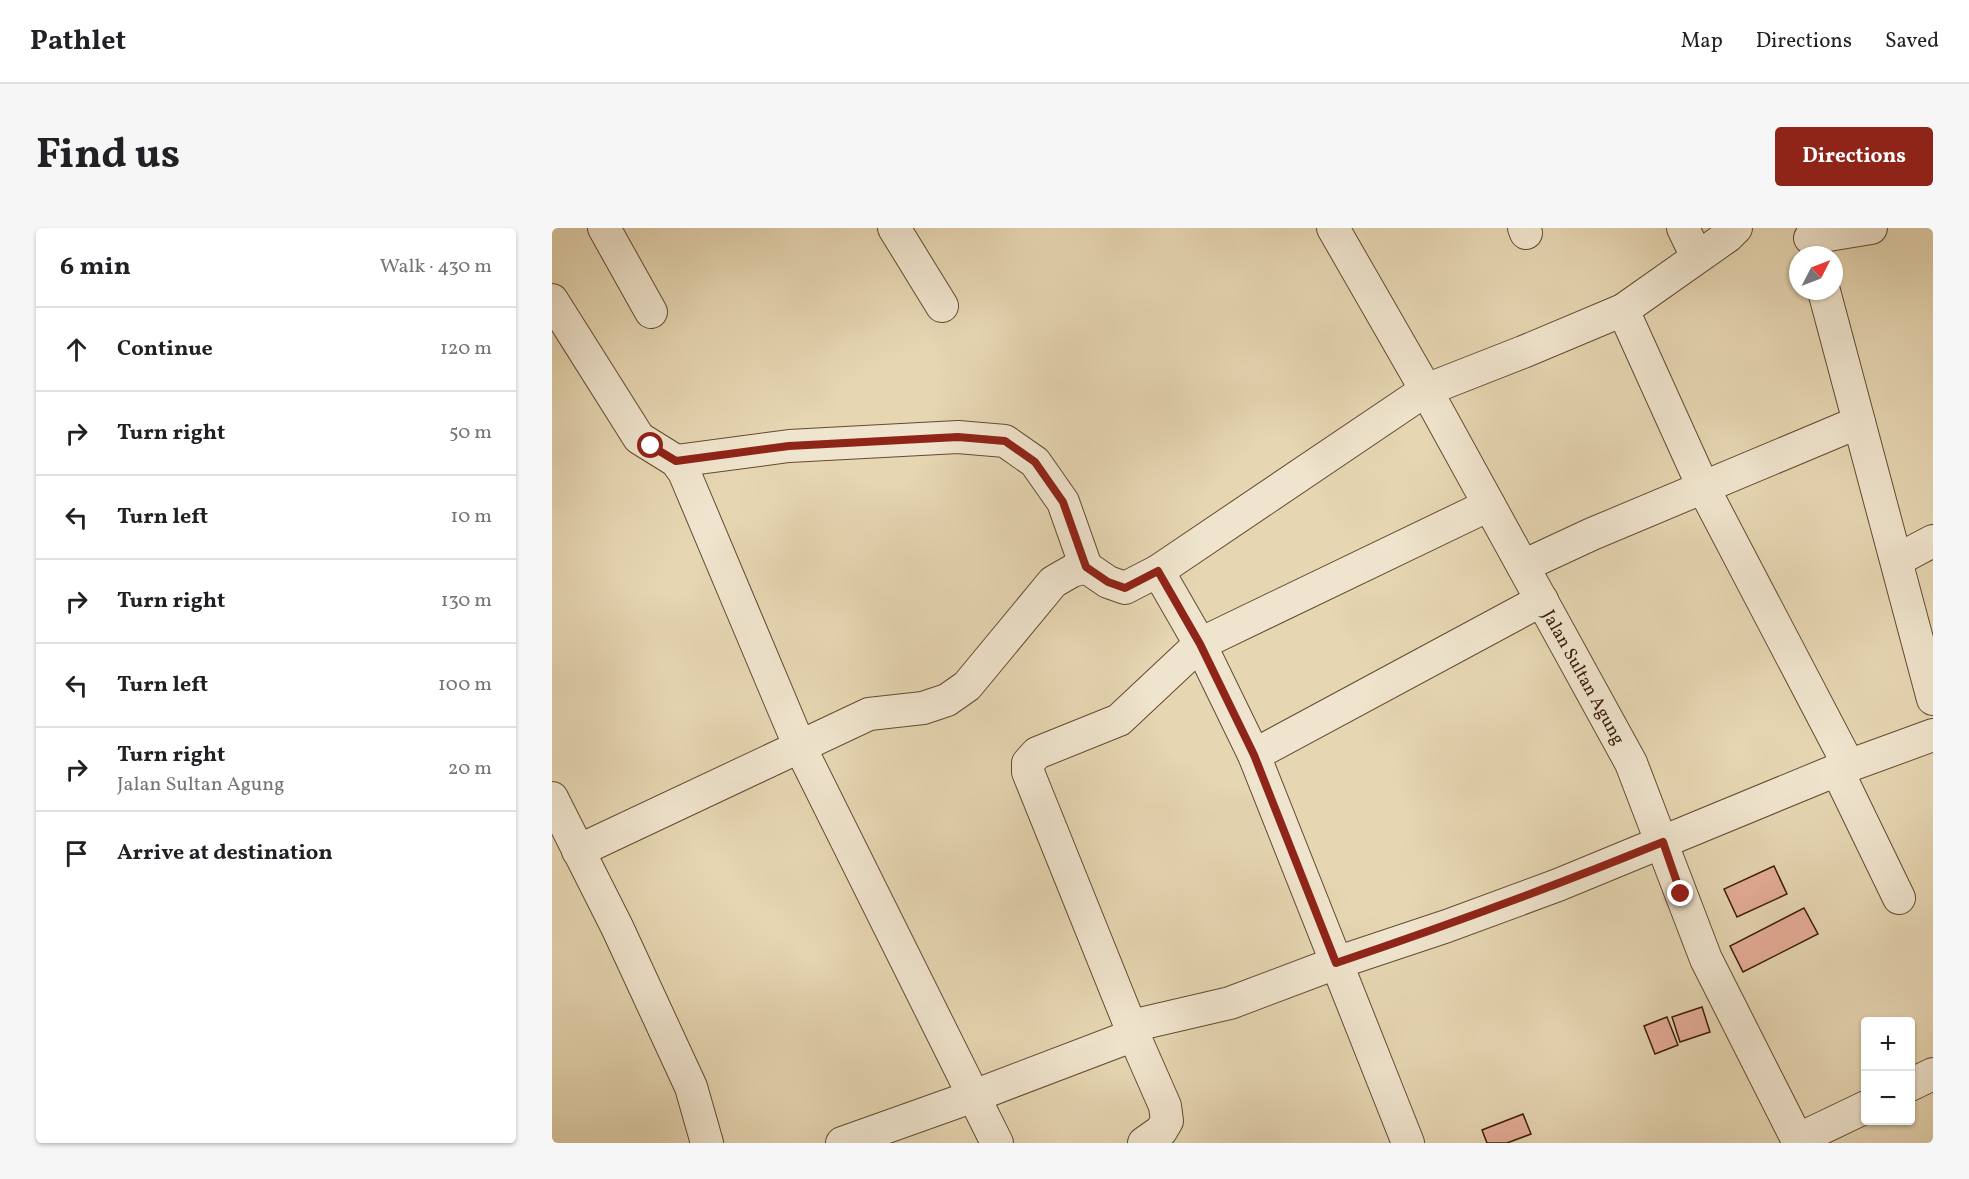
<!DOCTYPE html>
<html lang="en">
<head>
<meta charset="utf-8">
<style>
  body { margin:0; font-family:Vollkorn,serif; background:#f6f6f6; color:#202124 }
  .controls { position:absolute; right:18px; bottom:18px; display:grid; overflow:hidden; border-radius:6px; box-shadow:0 2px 4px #0004 }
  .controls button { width:54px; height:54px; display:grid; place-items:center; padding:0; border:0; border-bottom:2px solid #e0e0e0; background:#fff; color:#202124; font:30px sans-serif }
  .compass { position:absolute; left:1237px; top:18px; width:54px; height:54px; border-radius:50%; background:#fff; box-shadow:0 2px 4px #0004; rotate:48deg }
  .stop { position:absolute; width:18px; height:18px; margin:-14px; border:4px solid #8f2418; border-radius:50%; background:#fff }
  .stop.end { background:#8f2418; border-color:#fff; box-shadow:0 2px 6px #0008 }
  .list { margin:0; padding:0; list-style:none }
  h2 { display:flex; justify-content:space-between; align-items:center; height:78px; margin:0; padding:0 24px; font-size:26px }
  h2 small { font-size:20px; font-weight:400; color:#757577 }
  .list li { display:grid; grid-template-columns:39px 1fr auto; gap:18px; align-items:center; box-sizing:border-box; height:84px; padding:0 24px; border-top:2px solid #e0e0e0 }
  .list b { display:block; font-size:22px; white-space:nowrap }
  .list p { margin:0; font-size:20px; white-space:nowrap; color:#757577 }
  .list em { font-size:20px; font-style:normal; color:#757577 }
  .icon { flex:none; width:33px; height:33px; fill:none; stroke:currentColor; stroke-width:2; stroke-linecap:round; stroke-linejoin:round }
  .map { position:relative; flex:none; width:1381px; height:915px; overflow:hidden; border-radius:6px }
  header { display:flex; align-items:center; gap:36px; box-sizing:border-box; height:84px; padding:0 30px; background:#fff; border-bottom:2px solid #e0e0e0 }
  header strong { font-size:28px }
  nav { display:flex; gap:33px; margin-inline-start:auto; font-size:21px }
  .intro { display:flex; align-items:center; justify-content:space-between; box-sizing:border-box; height:144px; padding:0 36px }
  h1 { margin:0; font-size:42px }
  .button { padding:15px 27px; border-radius:6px; background:#8f2418; color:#fff; font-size:21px; font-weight:700 }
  main { display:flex; gap:36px; padding:0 36px }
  aside { flex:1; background:#fff; border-radius:6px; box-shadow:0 2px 4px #0004 }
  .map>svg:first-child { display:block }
  .building { fill:#e5ad98; stroke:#3a1c06; stroke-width:1.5 }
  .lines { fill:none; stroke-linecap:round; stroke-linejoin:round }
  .minor-casing { stroke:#654a31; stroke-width:34 }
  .minor { stroke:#efe4cd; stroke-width:32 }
  .route { stroke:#8f2418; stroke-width:8 }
  .labels { text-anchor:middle; stroke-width:4.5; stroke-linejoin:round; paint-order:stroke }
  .street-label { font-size:18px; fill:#3a1c06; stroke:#efe4cd }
</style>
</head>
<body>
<header>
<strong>Pathlet</strong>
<nav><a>Map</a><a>Directions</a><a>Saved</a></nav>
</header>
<div class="intro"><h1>Find us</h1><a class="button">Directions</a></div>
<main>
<aside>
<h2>6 min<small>Walk · 430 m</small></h2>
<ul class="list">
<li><svg class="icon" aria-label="ahead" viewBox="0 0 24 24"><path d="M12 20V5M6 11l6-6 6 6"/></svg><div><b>Continue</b></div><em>120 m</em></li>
<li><svg class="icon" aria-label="right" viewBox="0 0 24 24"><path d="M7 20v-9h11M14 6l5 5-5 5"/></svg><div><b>Turn right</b></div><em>50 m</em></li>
<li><svg class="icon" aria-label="left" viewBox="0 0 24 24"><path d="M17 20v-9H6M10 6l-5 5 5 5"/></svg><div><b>Turn left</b></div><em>10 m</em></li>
<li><svg class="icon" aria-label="right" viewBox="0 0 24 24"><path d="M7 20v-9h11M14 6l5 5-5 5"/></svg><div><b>Turn right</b></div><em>130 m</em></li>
<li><svg class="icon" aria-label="left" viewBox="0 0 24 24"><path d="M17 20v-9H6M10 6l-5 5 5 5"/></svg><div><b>Turn left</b></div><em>100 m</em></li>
<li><svg class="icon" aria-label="right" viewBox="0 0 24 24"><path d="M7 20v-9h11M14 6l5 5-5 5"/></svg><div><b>Turn right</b><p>Jalan Sultan Agung</p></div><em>20 m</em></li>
<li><svg class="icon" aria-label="arrive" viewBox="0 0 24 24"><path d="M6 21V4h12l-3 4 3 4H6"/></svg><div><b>Arrive at destination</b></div></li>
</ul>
</aside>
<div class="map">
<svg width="1381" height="915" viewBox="0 0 1381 915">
  <rect width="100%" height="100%" fill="#e6d6b2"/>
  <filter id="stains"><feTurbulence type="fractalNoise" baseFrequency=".00333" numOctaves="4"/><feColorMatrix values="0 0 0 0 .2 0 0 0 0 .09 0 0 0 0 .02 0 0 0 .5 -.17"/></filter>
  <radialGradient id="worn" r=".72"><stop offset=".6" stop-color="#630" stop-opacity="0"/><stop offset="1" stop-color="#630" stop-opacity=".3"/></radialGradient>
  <!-- building -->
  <g class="building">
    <path d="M1222,638L1235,666L1185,689L1172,661Z"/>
    <path d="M1252,680L1266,706L1191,744L1178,718Z"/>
    <path d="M1150,779L1158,804L1128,814L1120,789Z"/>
    <path d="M1115,789L1126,817L1103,826L1092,798Z"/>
    <path d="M971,886L979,906L955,915H935L930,902Z"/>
  </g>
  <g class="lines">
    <!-- minor casing -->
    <g class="minor-casing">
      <g id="minor">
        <path d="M52,0L99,84"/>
        <path d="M342,0L390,78"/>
        <path d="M781,0L874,162L1079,535L1154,731L1247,915"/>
        <path d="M972,0L974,5"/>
        <path d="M1131,0L1145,29"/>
        <path d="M1258,10L1319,0"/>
        <path d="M1272,63L1381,471"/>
        <path d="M0,72L87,210L124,233L132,244L247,517L445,915"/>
        <path d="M1071,82L1152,261L1297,538"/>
        <path d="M124,233L237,218L406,209L453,213L483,234L511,274L534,339"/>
        <path d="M1345,332L1381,313"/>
        <path d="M971,338L1040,306L1307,194"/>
        <path d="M606,343L648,416L702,527L856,915"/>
        <path d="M702,527L990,372"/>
        <path d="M1285,542L1347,670"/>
        <path d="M0,570L65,699L139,859L155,915"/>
        <path d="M26,623L317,486L371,480L395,472L415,458L501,354L520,343L534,339L556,354L573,360L606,343L874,162L971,124L1071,82L1176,8L1184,0"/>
        <path d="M579,798L678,775L784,735L895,698L1006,657L1285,542L1381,507"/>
        <path d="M1358,857L1381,846"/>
        <path d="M1245,912L1314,879"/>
        <path d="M290,915L422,868L582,807"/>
        <path d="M592,915L609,903L615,893L613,878L584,812L476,544V535L485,525L567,492L648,416L937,277"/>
      </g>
    </g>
    <!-- minor -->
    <use href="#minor" class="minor"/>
  </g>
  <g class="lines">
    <!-- route -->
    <path class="route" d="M99,218L124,233L237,218L406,209L453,213L483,234L511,274L534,339L556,354L573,360L606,343L648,416L702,527L784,735C894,698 1003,658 1111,614L1129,666"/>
  </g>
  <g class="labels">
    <!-- street labels -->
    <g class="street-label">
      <text transform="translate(1032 449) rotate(61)" y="6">Jalan Sultan Agung</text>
    </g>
  </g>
  <rect width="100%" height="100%" filter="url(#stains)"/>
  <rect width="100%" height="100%" fill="url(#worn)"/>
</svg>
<div class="controls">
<button>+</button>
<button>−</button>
</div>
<svg class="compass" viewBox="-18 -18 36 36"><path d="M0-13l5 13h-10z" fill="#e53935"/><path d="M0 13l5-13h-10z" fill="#757577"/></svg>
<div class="stop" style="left:99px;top:218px"></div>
<div class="stop end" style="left:1129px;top:666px"></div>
</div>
</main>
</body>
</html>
